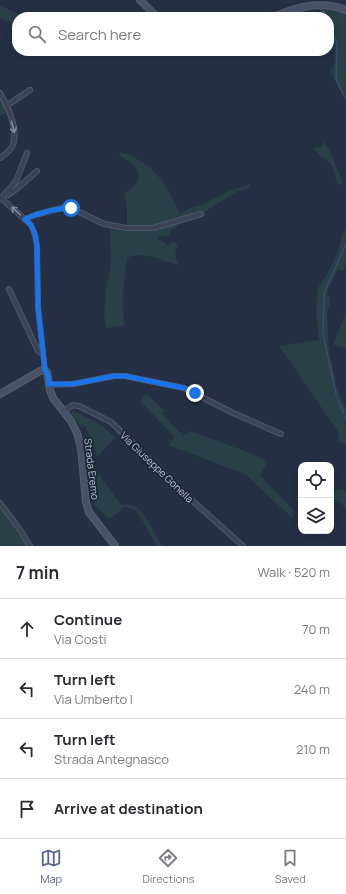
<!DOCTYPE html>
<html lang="en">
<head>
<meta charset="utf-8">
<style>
  body { margin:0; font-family:Manrope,sans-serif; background:#f2f2f3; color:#2b2b33 }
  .controls { position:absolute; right:12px; bottom:12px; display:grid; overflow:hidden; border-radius:8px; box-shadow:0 2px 10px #0003 }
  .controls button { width:36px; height:36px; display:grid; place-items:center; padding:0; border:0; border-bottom:1px solid #e1e1e2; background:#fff; color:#2b2b33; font:20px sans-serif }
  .stop { position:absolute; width:12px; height:12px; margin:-9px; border:3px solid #1a73e8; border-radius:50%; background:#fff }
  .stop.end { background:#1a73e8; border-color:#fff; box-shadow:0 1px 4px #0008 }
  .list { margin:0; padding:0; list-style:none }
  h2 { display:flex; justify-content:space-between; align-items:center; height:52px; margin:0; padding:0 16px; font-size:17px }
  h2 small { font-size:13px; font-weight:400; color:#7c7c81 }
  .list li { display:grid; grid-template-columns:26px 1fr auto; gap:12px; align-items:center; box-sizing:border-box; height:60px; padding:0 16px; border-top:1px solid #e1e1e2 }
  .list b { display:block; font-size:15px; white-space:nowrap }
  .list p { margin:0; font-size:13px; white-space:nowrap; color:#7c7c81 }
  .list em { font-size:13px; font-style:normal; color:#7c7c81 }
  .icon { flex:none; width:22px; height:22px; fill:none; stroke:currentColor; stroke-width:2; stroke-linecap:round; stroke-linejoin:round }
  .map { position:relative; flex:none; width:346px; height:546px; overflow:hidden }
  .search { position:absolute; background:#fff; box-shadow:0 2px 10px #0003; left:12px; right:12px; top:12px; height:44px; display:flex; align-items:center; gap:10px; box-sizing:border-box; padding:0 14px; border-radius:16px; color:#7c7c81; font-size:15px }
  .sheet { height:292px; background:#fff }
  nav { display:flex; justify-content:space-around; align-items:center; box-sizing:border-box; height:56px; border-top:1px solid #e1e1e2; background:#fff; font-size:11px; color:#7c7c81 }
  nav a { display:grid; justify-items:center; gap:2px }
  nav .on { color:#58668e }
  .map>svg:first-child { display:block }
  .green { fill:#284046 }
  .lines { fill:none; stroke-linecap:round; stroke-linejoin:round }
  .stream { stroke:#394a6d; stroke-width:1.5 }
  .street-casing { stroke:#565e6f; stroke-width:6 }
  .secondary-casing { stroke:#565e6f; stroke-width:8 }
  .street { stroke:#3b4355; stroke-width:4.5 }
  .secondary { stroke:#485168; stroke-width:6 }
  .oneway { stroke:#808798 }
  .route { stroke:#1a73e8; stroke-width:5 }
  .labels { text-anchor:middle; stroke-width:4; stroke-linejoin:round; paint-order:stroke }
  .street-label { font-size:10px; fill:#b8bfce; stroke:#1f283a }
</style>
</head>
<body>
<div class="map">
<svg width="346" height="546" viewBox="0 0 346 546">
  <rect width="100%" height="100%" fill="#263045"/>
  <!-- green -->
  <g class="green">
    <path d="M0,6L26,17H17V30L15,24L0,18Z"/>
    <path d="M318,8L337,9L346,14V98L342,94L330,72L334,67L335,49L329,29V17H324Z"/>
    <path d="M0,97L7,113L0,116Z"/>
    <path d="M324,139L325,145L330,151L343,183L338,185C335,178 335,170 330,163C324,157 317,156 314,147L320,148L323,144Z"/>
    <path d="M121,152C155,164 166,183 180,214L190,208L203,204L227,192L250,184L251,187L236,192L206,211L184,222L171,230L168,236H160L157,238L168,245L174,241L178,245C174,253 175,257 179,265C163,262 144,250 127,258C125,281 120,301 125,325L106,328L104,315L106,288L111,266L110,229L127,231V207L124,193C150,179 138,166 119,155Z"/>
    <path d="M346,230V263L343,271L338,269L328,289L327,294L330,298V306L327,312L329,353L333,366V371L336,379L335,384L339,391L342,401L346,408V444L340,443L337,439L339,434L337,430L279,346L319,340L316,311L318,288L330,269L339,248L343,232Z"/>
    <path d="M346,312V348L333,345Z"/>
    <path d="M146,393L164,411L162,413L183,436L190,431L253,454L268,462L260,475L295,512L292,518L245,474L168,445L175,437L140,401Z"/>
    <path d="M73,410L103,426L115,438L97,457L93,442L85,426L82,428L71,413Z"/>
    <path d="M89,469H97L100,476L121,505C125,504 130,504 134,506C145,511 155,535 162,546H157L137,511L127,507L122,508L119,512L109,519L94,505L91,489Z"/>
    <path d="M332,490H342L346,493V511L345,507L334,499L331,500Z"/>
    <path d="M0,507L27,546H0Z"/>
  </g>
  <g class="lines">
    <!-- stream -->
    <g class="stream">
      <path d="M322,8L326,17"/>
      <path d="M329,24L337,43L336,79L345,98H346"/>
      <path d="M346,244L324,293L323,334L337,398L346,418"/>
    </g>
    <!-- street casing -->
    <g class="street-casing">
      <g id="street">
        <path d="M0,93C8,107 20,131 12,147C10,151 4,155 0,158"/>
        <path d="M6,106L30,90"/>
        <path d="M8,195L19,187L37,171"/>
        <path d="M0,197L31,225L35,235L37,246L38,307L45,371"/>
        <path d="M2,199V197L13,185L17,179L27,153"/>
        <path d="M25,219L35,215L62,208H71L104,224L126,228H153L201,214"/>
        <path d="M9,289L38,351L43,354"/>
        <path d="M49,385L73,384L114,376H125L184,388L233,413L281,434"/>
        <path d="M64,411L73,405L79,406L111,422L186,495L243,546"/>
        <path d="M0,503L20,530L30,546"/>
      </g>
    </g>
    <!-- secondary casing -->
    <g class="secondary-casing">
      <g id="secondary">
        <path d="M140,0L157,17"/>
        <path d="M273,17C297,7 322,0 346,10"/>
        <path d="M0,394L40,371L42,370L47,372L50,390L53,398L71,421L77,433L81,448L86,502L89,512L115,546"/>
      </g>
    </g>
    <!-- street -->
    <use href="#street" class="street"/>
    <!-- secondary -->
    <use href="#secondary" class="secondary"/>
  </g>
  <!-- one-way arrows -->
  <defs><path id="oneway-shaft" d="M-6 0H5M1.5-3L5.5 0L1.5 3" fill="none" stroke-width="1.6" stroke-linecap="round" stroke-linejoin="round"/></defs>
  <g class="oneway">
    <use href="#oneway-shaft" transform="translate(13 127) rotate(75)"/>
    <use href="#oneway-shaft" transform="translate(16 211) rotate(-138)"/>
  </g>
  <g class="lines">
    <!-- route -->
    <path class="route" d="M71,208C56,208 39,213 25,219L31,225L35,234L37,246L38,307L45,370L48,375L49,384H73L114,376H125L184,388L195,393"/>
  </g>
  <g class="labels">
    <!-- street labels -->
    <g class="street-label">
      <text transform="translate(157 467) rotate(44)" y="4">Via Giuseppe Gonella</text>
      <text transform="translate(92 469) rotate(83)" y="4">Strada Eremo</text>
    </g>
  </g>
</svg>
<div class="controls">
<button><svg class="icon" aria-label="locate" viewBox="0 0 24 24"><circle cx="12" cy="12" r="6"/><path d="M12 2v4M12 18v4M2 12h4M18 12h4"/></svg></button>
<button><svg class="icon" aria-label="layers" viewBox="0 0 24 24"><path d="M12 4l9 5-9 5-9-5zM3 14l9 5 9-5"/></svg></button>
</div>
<div class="stop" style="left:71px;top:208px"></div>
<div class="stop end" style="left:195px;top:393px"></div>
<div class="search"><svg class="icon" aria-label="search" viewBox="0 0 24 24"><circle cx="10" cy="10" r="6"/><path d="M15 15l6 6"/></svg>Search here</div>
</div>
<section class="sheet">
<h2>7 min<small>Walk · 520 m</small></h2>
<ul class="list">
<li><svg class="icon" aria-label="ahead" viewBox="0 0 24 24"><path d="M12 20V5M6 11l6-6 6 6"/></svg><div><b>Continue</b><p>Via Costi</p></div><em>70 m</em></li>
<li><svg class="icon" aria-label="left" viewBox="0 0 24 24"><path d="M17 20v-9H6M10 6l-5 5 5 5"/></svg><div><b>Turn left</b><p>Via Umberto I</p></div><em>240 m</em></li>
<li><svg class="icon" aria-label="left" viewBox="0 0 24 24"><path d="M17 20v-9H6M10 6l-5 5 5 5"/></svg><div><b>Turn left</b><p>Strada Antegnasco</p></div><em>210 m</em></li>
<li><svg class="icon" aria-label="arrive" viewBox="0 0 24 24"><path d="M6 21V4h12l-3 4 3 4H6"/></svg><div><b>Arrive at destination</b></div></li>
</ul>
</section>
<nav>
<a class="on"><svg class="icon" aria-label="map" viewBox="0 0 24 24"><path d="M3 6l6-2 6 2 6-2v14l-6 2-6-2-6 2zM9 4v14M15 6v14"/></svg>Map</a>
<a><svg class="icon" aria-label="directions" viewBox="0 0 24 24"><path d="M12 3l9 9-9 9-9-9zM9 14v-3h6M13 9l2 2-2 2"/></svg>Directions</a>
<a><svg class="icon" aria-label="saved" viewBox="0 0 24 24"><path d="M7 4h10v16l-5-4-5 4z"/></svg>Saved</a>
</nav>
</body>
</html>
